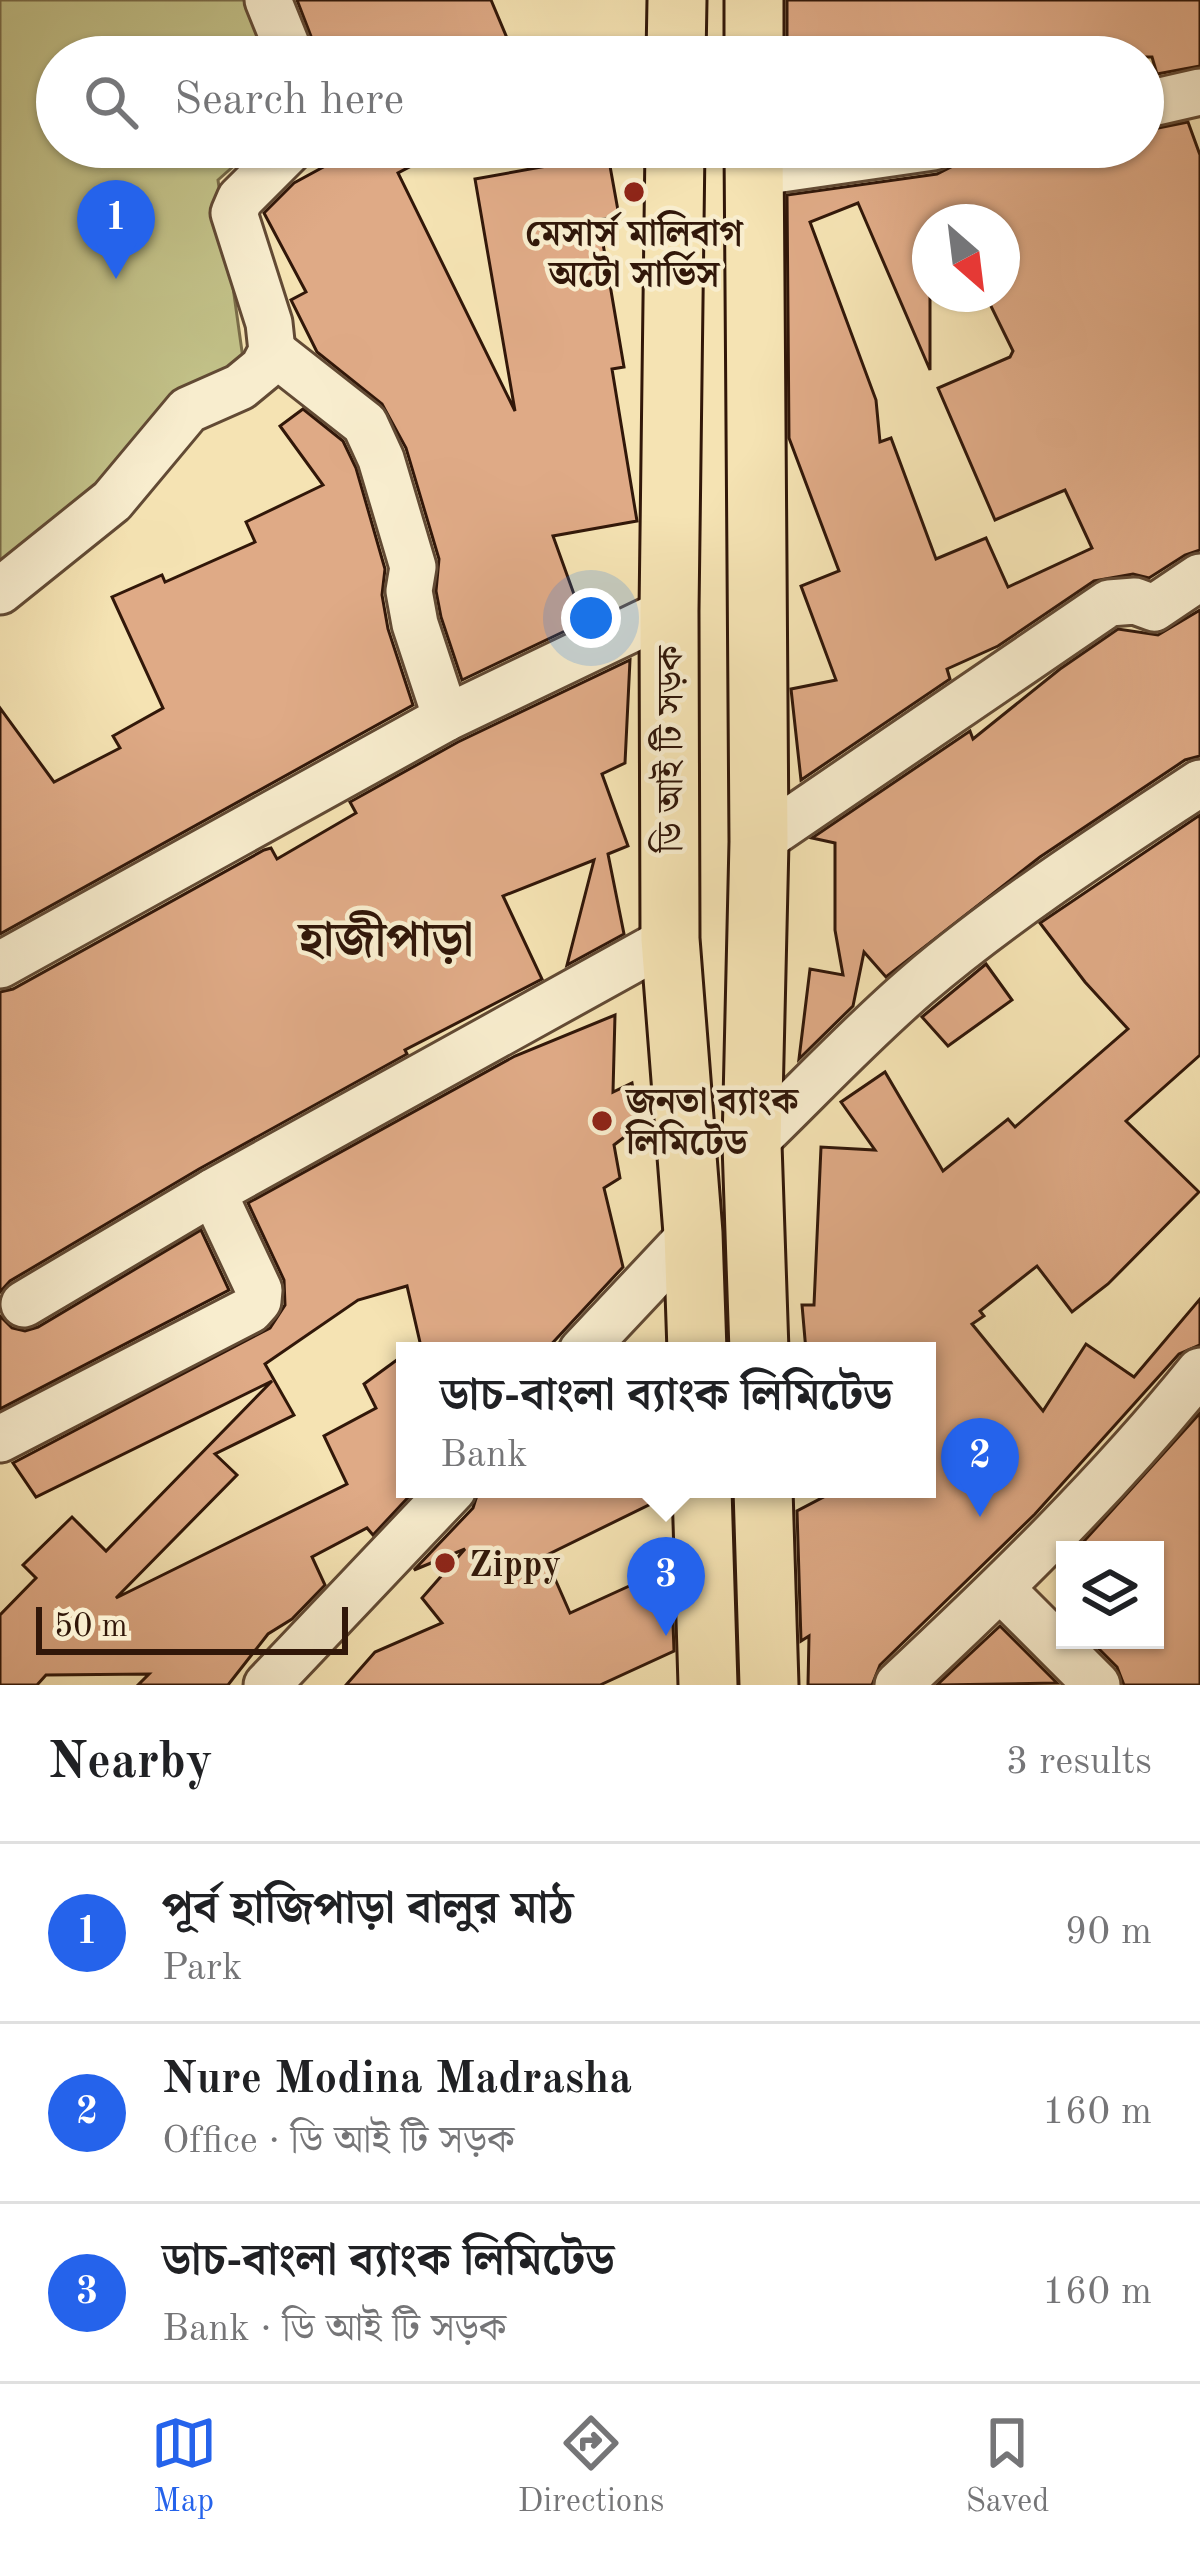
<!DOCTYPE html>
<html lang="en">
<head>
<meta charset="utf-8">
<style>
  body { margin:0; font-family:"Old Standard TT","Noto Serif Bengali",serif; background:#f6f6f6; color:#202124 }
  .controls { position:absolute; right:36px; bottom:36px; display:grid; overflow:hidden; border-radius:0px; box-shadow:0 3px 9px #0004 }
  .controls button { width:108px; height:108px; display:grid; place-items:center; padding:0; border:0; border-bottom:3px solid #e0e0e0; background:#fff; color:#202124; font:60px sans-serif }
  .compass { position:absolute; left:912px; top:204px; width:108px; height:108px; border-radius:50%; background:#fff; box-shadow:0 3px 9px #0004; rotate:152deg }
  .scale { position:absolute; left:36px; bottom:30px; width:312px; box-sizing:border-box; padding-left:12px; border:6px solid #311709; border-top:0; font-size:33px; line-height:42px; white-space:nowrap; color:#311709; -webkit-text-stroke:9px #f8edce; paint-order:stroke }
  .you { position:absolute; left:591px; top:618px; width:42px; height:42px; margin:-30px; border:9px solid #fff; border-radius:50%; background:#1a73e8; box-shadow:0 0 0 18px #1a73e833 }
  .badge { display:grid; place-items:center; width:78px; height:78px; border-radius:50%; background:#2563eb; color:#fff; font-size:39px; font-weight:700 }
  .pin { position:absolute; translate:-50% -99px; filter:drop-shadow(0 3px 6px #0008) }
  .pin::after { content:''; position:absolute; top:63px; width:42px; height:36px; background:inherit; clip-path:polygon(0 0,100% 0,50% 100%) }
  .popup { position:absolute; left:396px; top:1342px; width:540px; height:156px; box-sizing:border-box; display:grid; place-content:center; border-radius:0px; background:#fff; filter:drop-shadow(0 3px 9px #0005); font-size:39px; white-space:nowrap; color:#757577 }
  .popup b { font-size:45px; color:#202124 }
  .popup::after { content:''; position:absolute; left:50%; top:100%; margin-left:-24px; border:24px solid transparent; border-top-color:#fff }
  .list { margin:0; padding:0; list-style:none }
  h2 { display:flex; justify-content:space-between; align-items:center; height:156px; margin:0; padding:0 48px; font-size:51px }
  h2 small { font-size:39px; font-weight:400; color:#757577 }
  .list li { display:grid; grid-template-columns:78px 1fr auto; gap:36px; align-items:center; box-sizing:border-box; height:180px; padding:0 48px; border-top:3px solid #e0e0e0 }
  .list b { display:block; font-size:45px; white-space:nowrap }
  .list p { margin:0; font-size:39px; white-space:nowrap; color:#757577 }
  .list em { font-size:39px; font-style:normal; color:#757577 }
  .icon { flex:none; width:66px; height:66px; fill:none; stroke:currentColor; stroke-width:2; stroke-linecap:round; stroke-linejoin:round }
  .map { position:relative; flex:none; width:1200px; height:1685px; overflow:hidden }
  .search { position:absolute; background:#fff; box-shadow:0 3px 9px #0004; left:36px; right:36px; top:36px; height:132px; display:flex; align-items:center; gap:30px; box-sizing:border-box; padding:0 42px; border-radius:66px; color:#757577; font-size:45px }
  .sheet { height:696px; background:#fff }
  nav { display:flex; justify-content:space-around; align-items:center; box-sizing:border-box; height:168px; border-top:3px solid #e0e0e0; background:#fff; font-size:33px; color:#757577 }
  nav a { display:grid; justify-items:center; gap:6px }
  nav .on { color:#2563eb }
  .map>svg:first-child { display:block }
  .green { fill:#c2c188; stroke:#7a6c48; stroke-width:3 }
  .building { fill:#dfaa86; stroke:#311709; stroke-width:3; fill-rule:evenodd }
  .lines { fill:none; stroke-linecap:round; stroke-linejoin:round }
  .minor-casing { stroke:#624a34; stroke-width:51 }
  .major-casing { stroke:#311709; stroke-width:63 }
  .minor { stroke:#f8edce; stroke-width:45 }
  .major { stroke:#f5e3b3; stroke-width:57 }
  .poi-dot { fill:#8f2418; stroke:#f8edce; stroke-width:4.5 }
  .labels { text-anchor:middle; stroke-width:9; stroke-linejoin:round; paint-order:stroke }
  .poi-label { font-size:36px; font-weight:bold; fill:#311709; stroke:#f8edce; text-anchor:start }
  .street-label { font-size:36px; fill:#311709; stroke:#f8edce }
  .district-label { font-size:48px; font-weight:bold; fill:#311709; stroke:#f8edce }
</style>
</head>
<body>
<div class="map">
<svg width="1200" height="1685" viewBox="0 0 1200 1685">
  <rect width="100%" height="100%" fill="#f5e3b3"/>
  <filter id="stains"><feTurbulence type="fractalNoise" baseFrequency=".00167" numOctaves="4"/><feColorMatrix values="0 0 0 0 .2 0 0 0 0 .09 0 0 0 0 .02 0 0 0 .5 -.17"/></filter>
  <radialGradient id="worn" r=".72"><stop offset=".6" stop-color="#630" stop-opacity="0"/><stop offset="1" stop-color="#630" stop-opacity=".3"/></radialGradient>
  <!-- green -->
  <path class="green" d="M0,0H247L264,57H57V147H255L218,180L246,380L37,531L0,600Z"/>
  <!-- building -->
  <g class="building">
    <path d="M297,0H491L515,57H319Z"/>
    <path d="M787,0H1200V66L1157,74L1152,57H1044L1042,49L947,57H787Z"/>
    <path d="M1188,122L1200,155V550L1185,555L1149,578L1133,574L1094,581L998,646L947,669L950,679L801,780L791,689L836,680L801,586L839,571L789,438L787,195L937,174L951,167L959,147H1143V131ZM858,203L930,370V222H1002V294H985L1013,351L1010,357L938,388L995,520L1065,490L1092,548L1008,587L986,538L936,559L891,438L880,442L876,400L810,222Z"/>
    <path d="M334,147H448L398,173L515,411L475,179L608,155L619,216L599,220L624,367L612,369L637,521L553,536L584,622L462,680L441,617L436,591L439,559L406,448L382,404L317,352L291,300L306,292L264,213L294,183L340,158Z"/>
    <path d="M303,409L343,441L356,468L385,569L382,595L388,629L413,705L0,934V708L54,782L120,748L113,736L163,708L112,597L162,575L165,582L255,542L246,522L323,485L280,426Z"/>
    <path d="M1200,610V756L1185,760L1040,857L886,977L864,952L853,1006L799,1059L810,969L843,975L835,930V843L812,838L970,731L973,739L1060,669L1118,629L1158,635Z"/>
    <path d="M630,660L625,763L602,774L628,846L608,854L624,934L567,965L594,860L503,896L542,979L405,1050L407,1054L199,1169L10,1281L0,1292V992L13,989L264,850L271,848L277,859L356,813L350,802L458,742Z"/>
    <path d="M1200,815V1055L1126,1121L1199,1192L1108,1284L1072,1312L1037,1266L980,1311L984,1316L972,1324L1043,1411L1086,1344L1134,1377L1200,1299V1345L1179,1354L1035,1514L880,1665L872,1685H808L809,1636L801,1641L797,1511L839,1489H927V1351H806L802,1305H814L821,1147L875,1150L841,1102L885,1072L943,1171L1008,1119L1015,1127L1128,1029L1085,982L1040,923Z"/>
    <path d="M986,964L1012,1000L948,1046L922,1017Z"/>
    <path d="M615,1015L613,1092L632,1083L640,1125L614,1145L620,1178L604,1188L623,1267L545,1351H422L407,1286L358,1300L265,1364L294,1415L215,1454L237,1475L116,1598L347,1484L324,1436L376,1408L364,1384L405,1354V1489H416L373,1535L367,1528L312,1557L325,1585L292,1619L268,1634L228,1685H138L149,1674L46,1675L37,1685H0V1615L36,1578L23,1565L72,1517L106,1551L272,1381L36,1497L13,1463L270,1328L285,1305L284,1280L248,1203L515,1056Z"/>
    <path d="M201,1230L229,1290L0,1409V1316L12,1328L25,1331L38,1327Z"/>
    <path d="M1200,1413V1685H1124L1117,1667L1090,1640H1155V1550H1076Z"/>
    <path d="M479,1489H669V1495L545,1556L570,1613L671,1567L674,1651L600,1685H346L375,1652L442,1623L422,1598L465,1549L414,1570L473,1508Z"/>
    <path d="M1000,1626L1057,1683L937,1685L956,1667Z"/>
  </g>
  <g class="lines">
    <!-- minor casing -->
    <g class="minor-casing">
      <g id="minor">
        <path d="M268,0L291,57"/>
        <path d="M1143,105L1200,92"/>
        <path d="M754,173L933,147"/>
        <path d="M272,351L365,424L381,459L413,567L409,591L415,624L446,718"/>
        <path d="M0,591L112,501L188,410L240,387L263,368L272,351L269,323L234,213L240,199L292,147"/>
        <path d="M759,842L1109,603L1135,601L1154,608L1200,577"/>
        <path d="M0,965L446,718L669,611"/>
        <path d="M752,1144C807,1091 860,1034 917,985C1006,909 1103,847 1200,783"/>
        <path d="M24,1304L213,1192L670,939"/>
        <path d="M582,1351L693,1233"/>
        <path d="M0,1439L250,1310L258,1301L259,1290L213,1192"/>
        <path d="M1001,1589L1097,1685"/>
        <path d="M267,1685L453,1489"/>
        <path d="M898,1685C1005,1585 1108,1485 1200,1371"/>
      </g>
    </g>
    <!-- major casing -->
    <g class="major-casing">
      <g id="major">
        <path d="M754,0V57"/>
        <path d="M676,57L677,0"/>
        <path d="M675,147L669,611L670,939L693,1233L697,1351"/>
        <path d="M754,147L759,842L752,1144L759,1351"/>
        <path d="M702,1489L708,1685"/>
        <path d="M763,1489L769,1685"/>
      </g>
    </g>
    <!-- minor -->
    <use href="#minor" class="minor"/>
    <!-- major -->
    <use href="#major" class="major"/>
  </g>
  <!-- markers -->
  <g class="poi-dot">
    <circle cx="634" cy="192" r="12"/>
    <circle cx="602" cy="1121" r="12"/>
    <circle cx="445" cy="1563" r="12"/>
  </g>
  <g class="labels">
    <!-- poi labels -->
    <g class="poi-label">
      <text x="634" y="245" text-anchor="middle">মেসার্স মালিবাগ<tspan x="634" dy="41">অটো সার্ভিস</tspan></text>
      <text x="626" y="1113">জনতা ব্যাংক<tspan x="626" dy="41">লিমিটেড</tspan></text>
      <text x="469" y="1576">Zippy</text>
    </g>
    <!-- street labels -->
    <g class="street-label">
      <text transform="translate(669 749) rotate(-90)" y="13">ডি আই টি সড়ক</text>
    </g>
    <!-- district labels -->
    <g class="district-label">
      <text x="386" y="955">হাজীপাড়া</text>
    </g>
  </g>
  <rect width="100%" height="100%" filter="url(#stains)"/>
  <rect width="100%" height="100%" fill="url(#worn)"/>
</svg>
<div class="controls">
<button><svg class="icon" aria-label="layers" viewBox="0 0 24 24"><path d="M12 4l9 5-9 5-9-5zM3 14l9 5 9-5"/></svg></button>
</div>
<svg class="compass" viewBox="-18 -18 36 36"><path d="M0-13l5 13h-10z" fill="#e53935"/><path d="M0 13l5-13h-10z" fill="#757577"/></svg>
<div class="scale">50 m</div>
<div class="you"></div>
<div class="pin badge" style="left:116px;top:279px">1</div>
<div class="pin badge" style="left:980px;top:1517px">2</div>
<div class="pin badge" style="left:666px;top:1636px">3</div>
<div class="popup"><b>ডাচ-বাংলা ব্যাংক লিমিটেড</b>Bank</div>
<div class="search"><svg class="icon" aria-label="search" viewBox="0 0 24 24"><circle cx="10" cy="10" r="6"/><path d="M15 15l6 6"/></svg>Search here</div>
</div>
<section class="sheet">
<h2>Nearby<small>3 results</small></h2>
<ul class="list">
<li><span class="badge">1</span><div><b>পূর্ব হাজিপাড়া বালুর মাঠ</b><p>Park</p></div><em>90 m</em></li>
<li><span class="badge">2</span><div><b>Nure Modina Madrasha</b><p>Office · ডি আই টি সড়ক</p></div><em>160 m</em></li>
<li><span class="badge">3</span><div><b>ডাচ-বাংলা ব্যাংক লিমিটেড</b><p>Bank · ডি আই টি সড়ক</p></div><em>160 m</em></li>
</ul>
</section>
<nav>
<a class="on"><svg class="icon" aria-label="map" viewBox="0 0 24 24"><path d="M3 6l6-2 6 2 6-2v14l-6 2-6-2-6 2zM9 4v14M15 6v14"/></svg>Map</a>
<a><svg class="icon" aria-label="directions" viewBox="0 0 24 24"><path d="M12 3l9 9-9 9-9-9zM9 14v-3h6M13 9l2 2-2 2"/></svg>Directions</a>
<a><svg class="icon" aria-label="saved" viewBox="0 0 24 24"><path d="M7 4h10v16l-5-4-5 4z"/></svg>Saved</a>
</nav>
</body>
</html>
